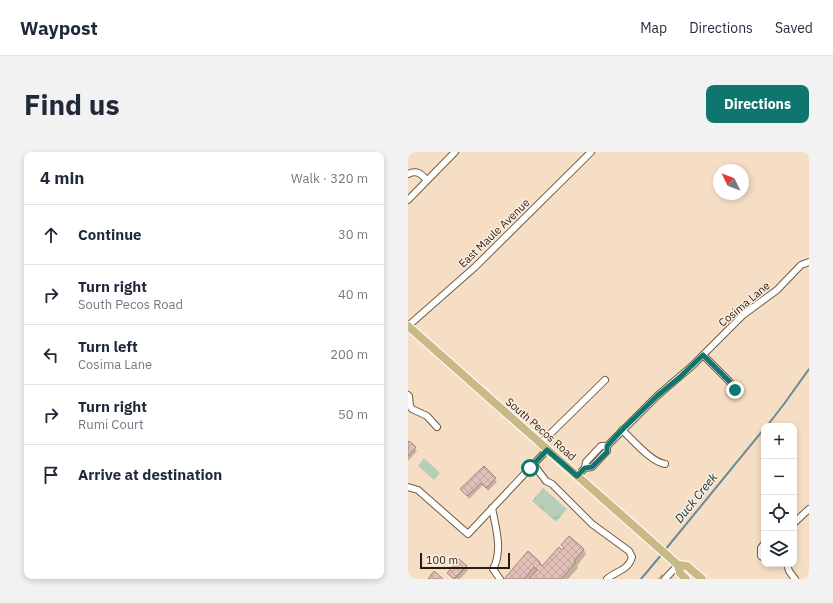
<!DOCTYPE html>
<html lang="en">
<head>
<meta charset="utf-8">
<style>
  body { margin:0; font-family:"IBM Plex Sans",sans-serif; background:#f2f2f3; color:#1f2937 }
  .controls { position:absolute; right:12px; bottom:12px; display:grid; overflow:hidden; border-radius:8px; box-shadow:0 2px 6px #0003 }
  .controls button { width:36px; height:36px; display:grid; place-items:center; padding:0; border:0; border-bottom:1px solid #e0e1e3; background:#fff; color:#1f2937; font:20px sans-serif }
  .compass { position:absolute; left:305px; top:12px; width:36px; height:36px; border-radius:50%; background:#fff; box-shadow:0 2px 6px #0003; rotate:313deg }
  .scale { position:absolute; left:12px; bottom:10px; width:90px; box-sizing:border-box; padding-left:4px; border:2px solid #251d13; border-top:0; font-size:11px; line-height:14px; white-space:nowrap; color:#251d13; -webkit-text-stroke:3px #fcedde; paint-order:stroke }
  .stop { position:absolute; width:12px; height:12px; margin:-9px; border:3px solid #0f766e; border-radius:50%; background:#fff }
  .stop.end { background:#0f766e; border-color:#fff; box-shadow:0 1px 4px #0008 }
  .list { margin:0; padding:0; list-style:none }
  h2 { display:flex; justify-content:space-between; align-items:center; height:52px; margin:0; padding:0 16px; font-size:17px }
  h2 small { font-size:13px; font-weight:400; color:#747a83 }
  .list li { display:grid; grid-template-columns:26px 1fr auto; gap:12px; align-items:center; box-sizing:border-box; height:60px; padding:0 16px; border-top:1px solid #e0e1e3 }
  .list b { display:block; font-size:15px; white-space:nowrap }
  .list p { margin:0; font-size:13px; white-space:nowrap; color:#747a83 }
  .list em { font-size:13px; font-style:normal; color:#747a83 }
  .icon { flex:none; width:22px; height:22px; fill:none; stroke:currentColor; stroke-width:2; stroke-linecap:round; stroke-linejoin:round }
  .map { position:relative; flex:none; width:401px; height:427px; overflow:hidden; border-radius:8px }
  header { display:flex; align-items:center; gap:24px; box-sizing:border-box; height:56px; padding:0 20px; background:#fff; border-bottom:1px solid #e0e1e3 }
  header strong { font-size:19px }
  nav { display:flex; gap:22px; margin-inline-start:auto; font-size:14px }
  .intro { display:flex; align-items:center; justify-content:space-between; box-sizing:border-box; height:96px; padding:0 24px }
  h1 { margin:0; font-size:28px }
  .button { padding:10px 18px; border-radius:8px; background:#0f766e; color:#fff; font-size:14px; font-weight:700 }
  main { display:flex; gap:24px; padding:0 24px }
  aside { flex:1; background:#fff; border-radius:8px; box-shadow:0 2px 6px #0003 }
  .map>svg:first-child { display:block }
  .park { fill:url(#park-tufts) }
  .pitch { fill:#b6cdba }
  .shadow { fill:#0003 }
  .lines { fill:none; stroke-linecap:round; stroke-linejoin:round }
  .stream { stroke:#688c94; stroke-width:2 }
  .building { fill:url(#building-cross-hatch); stroke:#a5837d }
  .minor-casing { stroke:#705c45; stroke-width:8 }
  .major-casing { stroke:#fff; stroke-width:10 }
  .minor { stroke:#fff; stroke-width:6 }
  .major { stroke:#c8b986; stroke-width:8 }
  .route { stroke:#0f766e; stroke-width:5 }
  .labels { text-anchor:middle; stroke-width:3; stroke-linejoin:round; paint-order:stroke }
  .street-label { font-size:11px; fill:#251d13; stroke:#fcedde }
  .water-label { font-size:12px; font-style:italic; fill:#092f36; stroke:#fcedde }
</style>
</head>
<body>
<header>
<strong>Waypost</strong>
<nav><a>Map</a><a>Directions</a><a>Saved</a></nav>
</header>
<div class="intro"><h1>Find us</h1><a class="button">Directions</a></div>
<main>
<aside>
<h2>4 min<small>Walk · 320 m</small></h2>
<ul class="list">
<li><svg class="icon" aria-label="ahead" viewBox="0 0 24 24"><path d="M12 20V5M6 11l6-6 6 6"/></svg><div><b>Continue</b></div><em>30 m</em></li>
<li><svg class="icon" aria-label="right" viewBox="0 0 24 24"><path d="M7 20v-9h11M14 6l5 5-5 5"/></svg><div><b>Turn right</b><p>South Pecos Road</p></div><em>40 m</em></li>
<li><svg class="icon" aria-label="left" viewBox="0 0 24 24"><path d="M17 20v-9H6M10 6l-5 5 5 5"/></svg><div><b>Turn left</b><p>Cosima Lane</p></div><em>200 m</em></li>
<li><svg class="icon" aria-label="right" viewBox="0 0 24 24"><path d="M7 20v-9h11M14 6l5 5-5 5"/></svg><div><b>Turn right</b><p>Rumi Court</p></div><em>50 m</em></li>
<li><svg class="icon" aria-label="arrive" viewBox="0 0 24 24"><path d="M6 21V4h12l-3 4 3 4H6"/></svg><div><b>Arrive at destination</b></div></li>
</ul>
</aside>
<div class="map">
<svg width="401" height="427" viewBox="0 0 401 427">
  <defs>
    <pattern id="park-tufts" width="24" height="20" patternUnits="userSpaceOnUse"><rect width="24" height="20" fill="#b6cdba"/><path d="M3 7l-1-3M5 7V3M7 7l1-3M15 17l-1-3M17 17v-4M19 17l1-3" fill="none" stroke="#9cb09f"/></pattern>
    <pattern id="building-cross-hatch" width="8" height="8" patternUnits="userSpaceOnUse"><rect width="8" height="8" fill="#e3bfb9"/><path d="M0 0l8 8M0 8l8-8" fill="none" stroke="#c3a49e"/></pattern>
  </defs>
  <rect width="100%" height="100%" fill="#f6dec5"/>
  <!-- park -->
  <path class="park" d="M135,336L159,357L148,370L124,349Z"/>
  <!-- pitch -->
  <g class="pitch">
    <path d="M16,306L32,321L26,328L10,314Z"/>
    <path d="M136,343L152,357L146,364L130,350Z"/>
  </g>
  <!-- shadow -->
  <g class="shadow">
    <path d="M0,292L7,296L9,299L0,309Z"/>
    <path d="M76,316L89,330L80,339L75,333L61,347L54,337Z"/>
    <path d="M162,385L176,398L178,402L169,414L170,416L160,427H97L132,410L135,415L154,399L156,397L154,394Z"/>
    <path d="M58,414L60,418L52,427H45L40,421Z"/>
    <path d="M254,422L260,427H249Z"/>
  </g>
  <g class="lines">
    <!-- stream -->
    <g class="stream">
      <path d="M359,274L376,252L401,217"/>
      <path d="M257,398L356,277"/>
      <path d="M233,427L254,402"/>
    </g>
  </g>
  <!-- building -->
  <g class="building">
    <path d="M1,289L8,295L0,304V290Z"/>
    <path d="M76,314L88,326L78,336L73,331L59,344L52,337Z"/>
    <path d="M161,384L176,397L166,409L168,410L153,427H121L129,418L126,415L116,427H96L120,399L132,410L131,411L134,414L151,395L154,398L156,396L153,393Z"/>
    <path d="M51,407L59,414L46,427L39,421Z"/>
    <path d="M26,419L35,427H20Z"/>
  </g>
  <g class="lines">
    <!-- minor casing -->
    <g class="minor-casing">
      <g id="minor">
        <path d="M0,22C9,18 12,21 19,28"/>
        <path d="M0,48L47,0"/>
        <path d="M0,174L67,115L183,0"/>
        <path d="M295,203L321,229L327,238"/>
        <path d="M0,243L1,244L2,254L4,257L19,264L29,275"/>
        <path d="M214,278C225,288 243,310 257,312"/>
        <path d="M132,292L197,228"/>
        <path d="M126,313L138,329L144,332L184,372L221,399L224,405C220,419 209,418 199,427"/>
        <path d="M177,316L184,315L199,299V294L249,244L284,214L335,163L369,138L393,113L401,110"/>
        <path d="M169,324L177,316L178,310L193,294H199"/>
        <path d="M0,335L10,338L60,382L139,298"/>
        <path d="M84,356C88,376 95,399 85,417L92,427"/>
        <path d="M386,371L401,357"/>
        <path d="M356,392L353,396V404L356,406"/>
        <path d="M379,412L381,419L387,427"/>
        <path d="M257,427L270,413"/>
      </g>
    </g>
    <!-- major casing -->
    <g class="major-casing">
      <g id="major">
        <path d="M0,174L270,413L272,421L278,427"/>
        <path d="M270,413L279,414L294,427"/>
      </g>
    </g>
    <!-- minor -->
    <use href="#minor" class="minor"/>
    <!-- major -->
    <use href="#major" class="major"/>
  </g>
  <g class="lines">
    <!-- route -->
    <path class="route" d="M122,316L139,298L169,324L177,316L184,315L199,300V294L214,278L249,244L272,225L295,203L321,229L327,238"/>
  </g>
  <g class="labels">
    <!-- street labels -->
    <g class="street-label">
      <text transform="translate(86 81) rotate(-44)" y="4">East Maule Avenue</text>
      <text transform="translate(336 152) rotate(-40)" y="4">Cosima Lane</text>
      <text transform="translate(133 277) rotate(41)" y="4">South Pecos Road</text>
    </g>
    <!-- water labels -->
    <g class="water-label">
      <text transform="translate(288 346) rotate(-51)" y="4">Duck Creek</text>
    </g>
  </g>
</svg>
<div class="controls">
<button>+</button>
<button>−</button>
<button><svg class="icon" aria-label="locate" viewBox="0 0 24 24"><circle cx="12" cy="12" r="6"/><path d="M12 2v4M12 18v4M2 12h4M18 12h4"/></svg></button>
<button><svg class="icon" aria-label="layers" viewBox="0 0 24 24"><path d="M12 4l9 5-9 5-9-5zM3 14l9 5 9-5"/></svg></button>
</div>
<svg class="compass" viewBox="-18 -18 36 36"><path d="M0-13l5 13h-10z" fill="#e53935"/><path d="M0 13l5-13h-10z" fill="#747a83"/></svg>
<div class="scale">100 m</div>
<div class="stop" style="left:122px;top:316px"></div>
<div class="stop end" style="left:327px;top:238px"></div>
</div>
</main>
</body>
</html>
